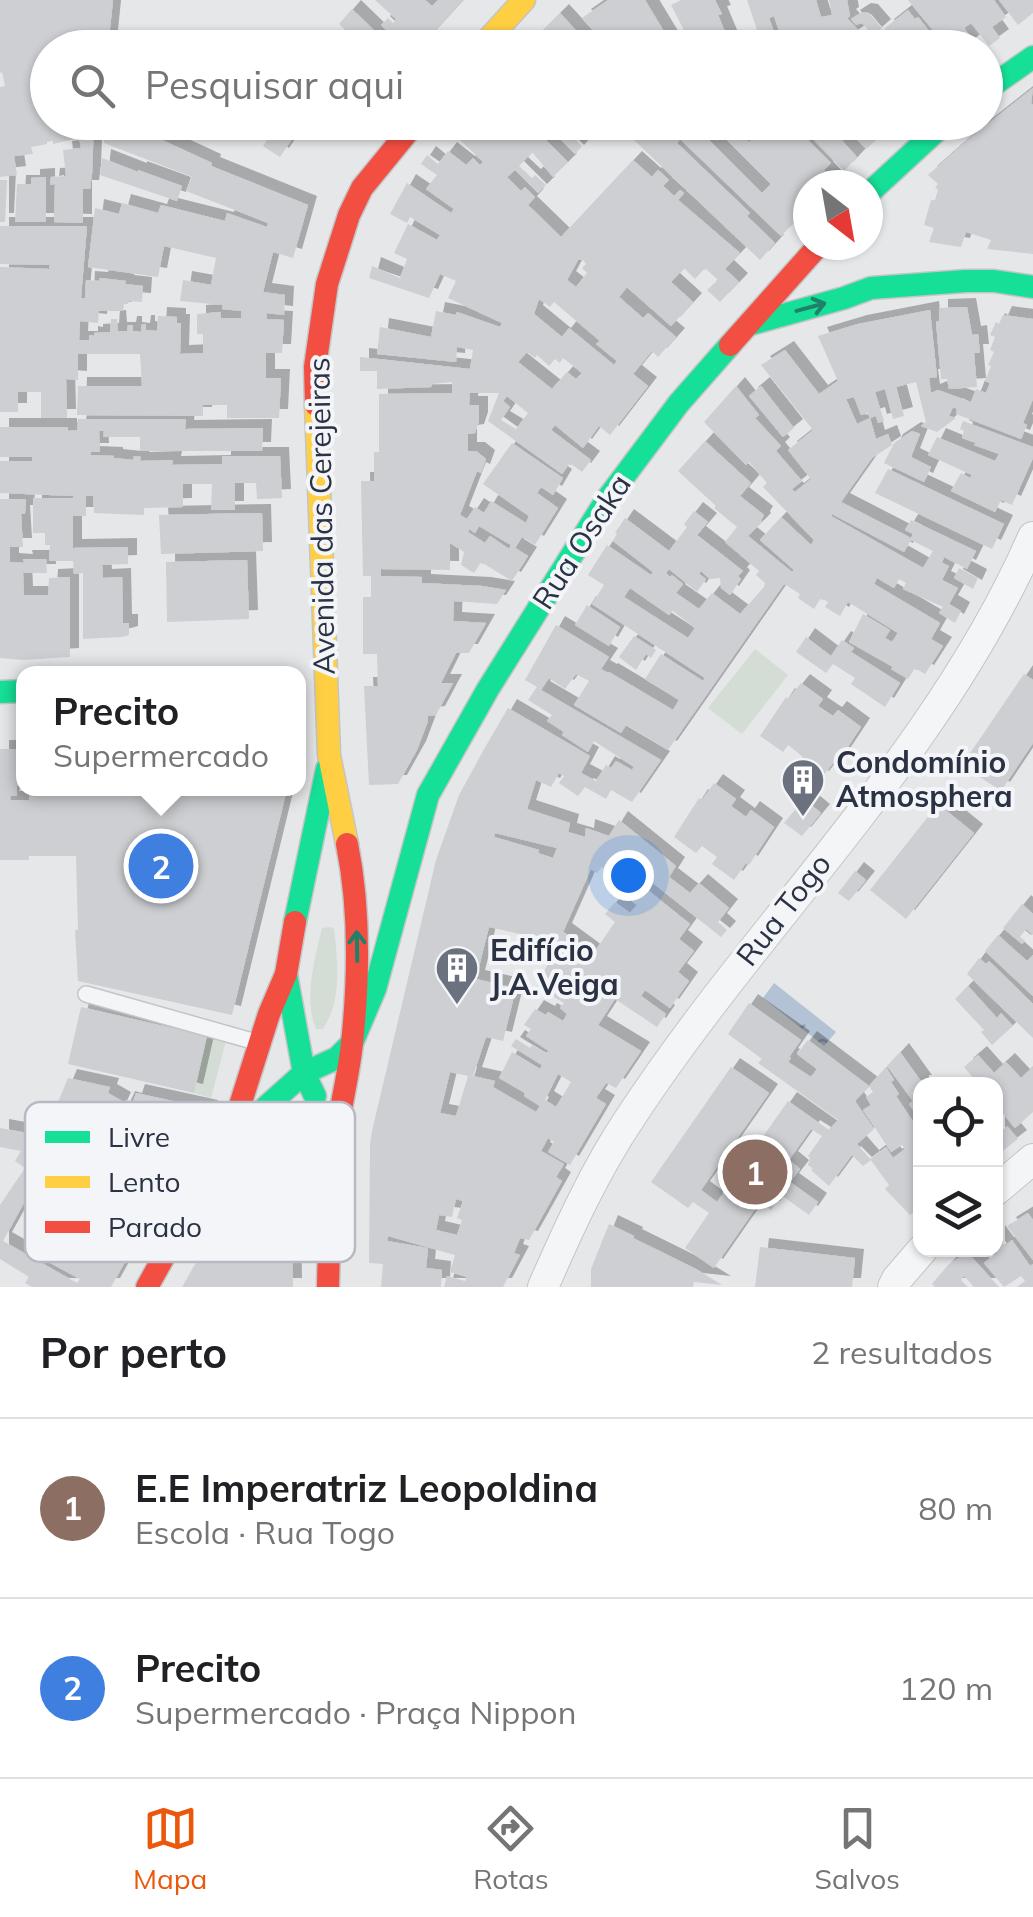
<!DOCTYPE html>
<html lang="pt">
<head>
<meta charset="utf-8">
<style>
  body { margin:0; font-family:Mulish,sans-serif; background:#f6f6f6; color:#202124 }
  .controls { position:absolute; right:30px; bottom:30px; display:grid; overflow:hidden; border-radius:20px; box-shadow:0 2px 8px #0004 }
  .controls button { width:90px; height:90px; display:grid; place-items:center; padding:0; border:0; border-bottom:2px solid #e0e0e0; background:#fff; color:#202124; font:50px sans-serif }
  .compass { position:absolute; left:793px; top:170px; width:90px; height:90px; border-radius:50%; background:#fff; box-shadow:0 2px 8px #0004; rotate:149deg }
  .you { position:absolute; left:628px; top:875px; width:35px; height:35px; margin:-25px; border:8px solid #fff; border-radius:50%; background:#1a73e8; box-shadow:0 0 0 15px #1a73e833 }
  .badge { display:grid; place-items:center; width:65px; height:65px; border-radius:50%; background:#ea580c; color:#fff; font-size:32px; font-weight:700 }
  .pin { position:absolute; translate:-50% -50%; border:5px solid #fff; box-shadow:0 2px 10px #0006 }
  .popup { position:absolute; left:16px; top:666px; width:290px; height:130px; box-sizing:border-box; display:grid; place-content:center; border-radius:20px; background:#fff; filter:drop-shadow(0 2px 8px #0005); font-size:32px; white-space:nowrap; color:#757577 }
  .popup b { font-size:38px; color:#202124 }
  .popup::after { content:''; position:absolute; left:50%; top:100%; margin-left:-20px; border:20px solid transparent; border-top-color:#fff }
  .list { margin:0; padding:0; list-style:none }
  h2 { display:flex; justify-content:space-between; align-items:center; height:130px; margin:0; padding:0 40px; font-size:42px }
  h2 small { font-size:32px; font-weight:400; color:#757577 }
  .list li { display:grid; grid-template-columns:65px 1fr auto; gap:30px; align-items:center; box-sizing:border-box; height:180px; padding:0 40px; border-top:2px solid #e0e0e0 }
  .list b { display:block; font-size:38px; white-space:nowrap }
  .list p { margin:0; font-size:32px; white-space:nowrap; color:#757577 }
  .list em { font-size:32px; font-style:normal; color:#757577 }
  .icon { flex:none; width:55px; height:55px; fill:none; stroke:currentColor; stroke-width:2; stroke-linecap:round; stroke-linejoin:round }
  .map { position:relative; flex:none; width:1033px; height:1287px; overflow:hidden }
  .search { position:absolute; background:#fff; box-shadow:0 2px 8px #0004; left:30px; right:30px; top:30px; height:110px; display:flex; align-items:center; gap:25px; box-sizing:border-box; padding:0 35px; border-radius:55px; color:#757577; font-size:38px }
  .sheet { height:490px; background:#fff }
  nav { display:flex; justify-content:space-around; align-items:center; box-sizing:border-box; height:140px; border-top:2px solid #e0e0e0; background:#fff; font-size:28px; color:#757577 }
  nav a { display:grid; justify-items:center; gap:5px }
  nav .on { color:#ea580c }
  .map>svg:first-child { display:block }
  .green { fill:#d4ddd5 }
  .water { fill:url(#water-ripples) }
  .building { fill:#cdcfd2; fill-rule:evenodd; filter:url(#shadow) }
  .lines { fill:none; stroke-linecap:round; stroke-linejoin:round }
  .lane-casing { stroke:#c3c5c7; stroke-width:18 }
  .street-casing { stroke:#c3c5c7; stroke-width:32 }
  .fast-casing { stroke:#c3c5c7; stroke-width:25 }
  .slow-casing { stroke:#c3c5c7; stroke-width:25 }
  .jam-casing { stroke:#c3c5c7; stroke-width:25 }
  .lane { stroke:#f4f5f6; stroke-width:15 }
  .street { stroke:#f4f5f6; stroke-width:30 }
  .fast { stroke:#16e098; stroke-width:22 }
  .slow { stroke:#ffcf43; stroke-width:22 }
  .jam { stroke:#f24e42; stroke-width:22 }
  .oneway { stroke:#21806a }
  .labels { text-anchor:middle; stroke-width:8; stroke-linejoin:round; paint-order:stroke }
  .street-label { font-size:30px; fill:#2a3244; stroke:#f3f5f8 }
  .poi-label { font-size:30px; font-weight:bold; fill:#2a3244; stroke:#f3f5f8; text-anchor:start }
  .key { fill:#f3f5f8; stroke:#b7bac2; stroke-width:2.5 }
  .key-label { font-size:28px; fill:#2a3244 }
</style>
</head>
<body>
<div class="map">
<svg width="1033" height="1287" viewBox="0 0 1033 1287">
  <defs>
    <pattern id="water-ripples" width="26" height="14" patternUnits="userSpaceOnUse" patternTransform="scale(2.5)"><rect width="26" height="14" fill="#b3c2d4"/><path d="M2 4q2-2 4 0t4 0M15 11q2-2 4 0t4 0" fill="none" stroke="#929eae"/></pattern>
    <filter id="shadow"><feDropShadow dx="9" dy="-9" stdDeviation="0" flood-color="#0004"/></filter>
  </defs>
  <rect width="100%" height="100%" fill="#e5e7e9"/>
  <!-- green -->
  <g class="green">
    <path d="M755,649L788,675L742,734L708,708Z"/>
    <path d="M330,927L334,929C338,962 342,1000 323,1029H316C303,998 315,959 322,928Z"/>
    <path d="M207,1036L226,1041L211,1098L194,1093Z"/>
  </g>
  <!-- water -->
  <path class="water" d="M774,983L836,1032L824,1046L763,998Z"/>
  <!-- building -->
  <g class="building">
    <path d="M0,0H113L108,48H48V122H94L92,174L90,189H83V223L54,222L55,184L50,185L51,177L66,176L63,150L81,148L79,138L53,144V141L47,142V144L31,147L33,154L14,156L17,175L0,177V87L5,86L2,72L0,73Z"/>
    <path d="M375,0H425L432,6L438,0H463L419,48H364L339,24L352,9L381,37L387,31L381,25L388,18L393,23L396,19Z"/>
    <path d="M608,0H645L674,48H609L582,18Z"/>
    <path d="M681,0H715L722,14L718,15L729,41L717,48H684L682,44L689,40L671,5Z"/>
    <path d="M747,0H816L821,17L832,15L829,0H847L850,16L847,18L860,32L840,44L843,48H792L788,31L780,34L774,16L769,18L778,43L771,48H763Z"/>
    <path d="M908,0H994L1006,17L992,27L1000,38L989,46L971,23L964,28L974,41L965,48H853L864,37L870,44L883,33L892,44L895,40L885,28L908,10L915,19L918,17L942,47L945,45Z"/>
    <path d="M999,0H1033V13L1018,25Z"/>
    <path d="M862,12L869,13L882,28L873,36L862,23L856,25L851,19Z"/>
    <path d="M560,13L571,25L592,48H539L532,41Z"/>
    <path d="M1033,88L1031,103L1033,105V254L987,249L991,240L966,232L961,247L929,242L934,228L924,225L931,200H935L938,190L935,187L938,184L928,175L971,137Z"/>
    <path d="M105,122H123L212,163L211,166L308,205L293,258L273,252L263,292L285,295L284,315L266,313L267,319L284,320L282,353H266V378H281L279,418H227V405H203V416L77,415L78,386H142L140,354H78V380L66,379L67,418H41V392H18V412H0V267L49,269L50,265L0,264V226H87L81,298H85L86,280L99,281L100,278L126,281L125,284L143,286L142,302L129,301L128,304H124L123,311H99L98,323L80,321L79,340H89V335L94,336V333L110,332L111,319H117L118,331H127L128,325H133V331L141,332L142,324H146V330L157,331L158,316L177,317V323H181L180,354L203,353V334H197V314L221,312V318H241V311L222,309L223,305L180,301L183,280L211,285L216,258L164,246L158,277L88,267L95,208L119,214L122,203L158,213L161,205L225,221L227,213L267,227L268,223L186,191L192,177L104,143Z"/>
    <path d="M267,122H309L304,131L298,130L280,157L263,146L275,128Z"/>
    <path d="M473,122H557L582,146L575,154L552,131L547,136L536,124L533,127L568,162L553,177L532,152L519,166L532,178L535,175L546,185L538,193L515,170L507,177L521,191L525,187L535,197L528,205L561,237L633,160L652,177L658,170L669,180L663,186L674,196L680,190L684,193L678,200L740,253L725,269L739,282L720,302L707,290L718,280L705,268L695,279L684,268L671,282L693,302L671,326L627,287L619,297L643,318L648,313L676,337L658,357L652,351L633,374L648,386L610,435L599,426L583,448L555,425L551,430L591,460L582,472L570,463L562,474L488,421L499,393H470L469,405H479V421L475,433L468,434V451H476L486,459L481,473L477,471L460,515L467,519L475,507L484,513L491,501L526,523L529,516L483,484L512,443L563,478L553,495L541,487L537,493L558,508L535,545L522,537L515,548L528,556L512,581L481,562L474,573L461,565L464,552L450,543V570L381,569V576L422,577V583L482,586L506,590L497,604L454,601L453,621L486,623L469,653H456L441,683H453L436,715L428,716V721L417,750L398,784L369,785L364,686H378L377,654H363V597H371V576H363L361,481H374V452H379V394L452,393V382L432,384L431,387L377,389V371H360V357L470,369L473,350L457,347L456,362L377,354L380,327L431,337L436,311L456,315L457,312L500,327L502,323L448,298L456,281L440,274L429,298L369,278L372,266L400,278L407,259L394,253L408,224L437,240L440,235L410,217L407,223L390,214L407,183L451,213L454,209L426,189L437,175L421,164L427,155L438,164L448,151L466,165L473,158L480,165L483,162L458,138ZM578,260H583L586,264L582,268L587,273L576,287L567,280ZM539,299L550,307L554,302L600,341L596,344L617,361L614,365L569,328L562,337L534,314ZM527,352L535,358L537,355L549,366L555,359L560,363L563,358L582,373L576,379L567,372L552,389L518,362ZM507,396L528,413L516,429L501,420L510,407L503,401ZM479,526L511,545L509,549L490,536L485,543L468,532L469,529L475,533Z"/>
    <path d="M615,122H663L667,127L674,122H691L762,193L771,184L719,132L714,137L698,122H747L739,131L749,142L761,131L752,122H791L805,135L807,133L797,122H825L857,157L844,171L811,137L808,140L831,163L824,170L834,181L830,185H808V209L781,236L680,139L677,143L750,213L747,216L775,243L760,260Z"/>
    <path d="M840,122H865L873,132L877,128L882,135L866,149Z"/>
    <path d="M102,158L138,172V170L182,186L177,201L100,175Z"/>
    <path d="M46,177V222H15L17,184H31V178Z"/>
    <path d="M0,180H7L5,222H0Z"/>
    <path d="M967,307L972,335L978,334L980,353H974L977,387L949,389L947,379H941L936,322L939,321V308Z"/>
    <path d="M930,310L937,377L929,378L931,393L938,390L971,402L976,389L986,393L990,383L985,381L991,366L988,365L994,352L990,350L995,337L990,335L996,322L999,324L1003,315L1033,319V399L1023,423L1027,425L1021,439L956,414L957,409L953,407L949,416L956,418L937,432L921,426L926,422L916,382L896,387L904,416L893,419L885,389L875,392L884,421L878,423L876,416L870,418L868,413L861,415L854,397L846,399L857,424L870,418L876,439L888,434L892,445L872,458L841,502L911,538L913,534L905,530L911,520L976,551L967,569L944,557L942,563L949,566L942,580L958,588L949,604L961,611L955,623L939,613L943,607L903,589L906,583L899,579L894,588L877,578L874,584L940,623L931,639L943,646L925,674L915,668L908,679L891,669L893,667L849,642L863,614L890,630L885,638L892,642L898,633L848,602L840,616L825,607L828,602L821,598L814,609L798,598L800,594L784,584L668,750L626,725L621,733L574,705L589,681L576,674L565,689L549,678L541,690L661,760L632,802L611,790L606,799L585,787L578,796L559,783L564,776L559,773L551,787L536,780L527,809L570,823L568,832L585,837L586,828L609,836L619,820L676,866L669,877L690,893L699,883L729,908L718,922L727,930L721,937L639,872L627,887L602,867L597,873L591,869L563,932L593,954L615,922L605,914L615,902L630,913L637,905L622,893L626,888L631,893L639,883L690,924L679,939L694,951L678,972L689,981L670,1008L645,990L641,996L666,1014L657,1027L615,999L598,1025L641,1051L616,1088L606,1083L596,1098L606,1104L570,1165L548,1152L554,1142L548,1138L541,1151L564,1164L556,1177L562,1181L529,1240L520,1238L514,1253L520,1255L503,1287H444L447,1276L465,1281L467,1277L450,1272L455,1255L388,1236L387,1241L428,1248L426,1268L442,1270L441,1287H381L383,1264L369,1263L370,1145L372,1131L436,860L459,795L483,751L508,708L590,756L581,773L596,781L606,765L611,768L616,761L632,770L634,767L594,741L588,752L562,735L564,732L547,721L552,715L528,700L537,687L525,680L556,625L609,657L601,669L608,673L609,672L673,710L679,700L645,679L661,654L703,681L705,678L592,604L604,585L588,575L607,545L651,575L653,572L613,541L617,534L615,533L625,518L669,551L687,527L684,524L694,511L708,522L697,535L743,571L738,576L741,579L730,595L721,588L720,578L710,579L701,571L699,574L706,579L697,592L669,569L666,573L670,577L672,575L683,584L676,593L699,609L712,593L740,614L764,587L765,583L756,575L759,571L725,542L737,527L714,508L716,506L678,471L705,441L751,483L740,496L764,515L761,520L762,522L748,536L792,572L794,570L760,540L781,517L811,545L814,540L763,487L767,483L749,462L746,465L704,422L736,386L759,415L755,418L781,446L776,451L802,481L792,489L795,492L811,479L788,450L813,430L761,365L785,350L819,394L838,381L818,336L858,324ZM832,514L904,552L911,540L933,551L923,568L831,516ZM630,588L669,615L673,611L695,628L688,638L624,597ZM495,833L557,848L553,858L538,853L539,850L494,837ZM489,927L558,943L537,986L564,1003L560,1008L567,1014L563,1021L548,1012L546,1015L535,1009L524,1025L531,1029L526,1036L549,1051L546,1053L532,1045L530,1048L516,1039L511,1046L542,1065L540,1069L512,1052L499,1078L525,1093L524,1096L540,1106L536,1112L493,1087L495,1081L473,1076L486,1037L503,1041L516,988L476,979ZM450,1072L468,1076L456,1116L440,1113ZM558,1074L571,1082L556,1107L545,1100ZM456,1199L463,1201L457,1218L462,1220L457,1235L436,1230L439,1215L452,1217Z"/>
    <path d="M761,386L794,428L783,437L749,396Z"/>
    <path d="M78,419H186L185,429L263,428L262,451H140V437H103L104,431H99L100,452H91L90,455L114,456V458L133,460L134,456L141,457L140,461L173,460L172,465L222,464V456H280L282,498L257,499L256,483H235V510H211L212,484H183V507L144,508V515L94,513L93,496H86V516H73V548L128,547V564L102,565L103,578L122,577L123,623H129V635L122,637L83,639V573L74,574L73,561H49L50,545H45V533H33V498H73V496L0,493V461H32V457H0V427H68V431L77,430Z"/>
    <path d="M963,421L1033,447V458L1012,505L1001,500L995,512L951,491L961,473L970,478L972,475L928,455L937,437L995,461L999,454L974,445L976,443L962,438L964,431L960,429Z"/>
    <path d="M912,431L920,434L911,457L931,467L924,482L884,463L894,443Z"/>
    <path d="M888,469L1004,524L992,549L875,493Z"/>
    <path d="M0,499H26L25,514H21L23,547H10V562L24,563L23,559H46L47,573H23L24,595H48L49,578L70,577V657L23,660L0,658Z"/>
    <path d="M262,513L263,551L161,554L159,515Z"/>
    <path d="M247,560L249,619L167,622L166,562Z"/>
    <path d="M959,568L978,578L973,589L954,578Z"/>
    <path d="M587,605L620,627L609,646L575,625Z"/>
    <path d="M634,636L656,650L651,658L646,654L636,670L619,657Z"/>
    <path d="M806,637L831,656L842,640L854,648L851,652L900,683L885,707L851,684L855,678L833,664L826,673L796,652Z"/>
    <path d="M1024,674L1033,680V743L1001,791L962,765Z"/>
    <path d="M801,683L823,699L818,706L833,716L838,710L861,727L836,765L833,763L820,780L798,763L803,757L792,748L788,745L783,752L760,736L786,697L788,699Z"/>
    <path d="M0,749H19L20,786H17V796H11L10,800H29V789H287L232,1015L78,981L75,930H78L76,856H29V860H0Z"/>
    <path d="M714,783L736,799L731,806L746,817L751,810L774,827L749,865L746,863L734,880L712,864L717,857L702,846L696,853L674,837L699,798L702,800Z"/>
    <path d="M804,799L821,813L802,836L784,823Z"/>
    <path d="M938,804L974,833L906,919L870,890Z"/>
    <path d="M855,871L866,880L849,901L838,893Z"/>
    <path d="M1022,904L1033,914V935L1026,929L1020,937L1025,941L1022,944L1003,928Z"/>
    <path d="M998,935L1027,961L1033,955V996L985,951Z"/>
    <path d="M979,958L986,964L989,961L1033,1004V1038L967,974Z"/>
    <path d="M968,986L997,1018L1001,1013L1013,1026L992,1045L981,1032L984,1030L955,999Z"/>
    <path d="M749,1003L801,1040L789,1057L791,1058L788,1062L811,1077L817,1069L797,1054L808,1040L869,1086L855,1101L874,1129L857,1144L871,1160L863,1166L852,1155L829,1186L811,1170L813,1169L808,1165L810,1158L808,1156L822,1136L811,1129L789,1160L800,1169L790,1182L818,1202L809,1215L781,1195L771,1210L760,1202L714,1268L685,1248L709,1213L693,1202L688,1208L651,1182L731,1067L769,1093L701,1190L717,1202L788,1101L829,1130L838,1120L758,1063L762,1059L728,1034Z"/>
    <path d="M81,1007L207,1036L194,1093L68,1064Z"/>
    <path d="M900,1052L923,1084H920V1120L909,1104L913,1101L887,1066Z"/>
    <path d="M978,1055L994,1073L1006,1062L1021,1078L1033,1067V1112L1015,1128L996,1105V1084H978L964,1067Z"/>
    <path d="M886,1067L894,1080L891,1082L899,1094L896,1096L920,1132V1207L910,1215L885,1189L889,1185L870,1159L886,1147L893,1158L905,1149L902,1145L891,1152L863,1110L871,1105L866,1097L873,1092L869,1086Z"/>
    <path d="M68,1078L110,1087L108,1093L122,1101L105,1138L108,1140L126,1100L133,1102L136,1093L209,1109L159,1200L62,1147L57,1156L61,1159L57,1168L82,1181L84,1176L114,1193L111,1198L124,1207L123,1209L137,1217L130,1229L140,1235L111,1287H32L25,1283L29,1277L0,1259V1205L25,1168L15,1161L21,1151L0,1147V1128L44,1136ZM25,1201L100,1243L98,1247L48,1218L28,1251L80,1279L77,1283L3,1241Z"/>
    <path d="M996,1121L1003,1130L1007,1126L1018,1139L996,1156Z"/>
    <path d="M261,1148L293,1154L292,1197H285L292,1233L293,1287H182Z"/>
    <path d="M1028,1213L1033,1220V1260L1007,1226Z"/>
    <path d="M609,1224L634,1236L633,1238L696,1269L722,1285L694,1282L693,1287H591V1269Z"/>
    <path d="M996,1234L1005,1246L1012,1240L1030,1266L1033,1264V1287H1017L1025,1281L1021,1276L1004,1287L984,1263L998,1252L996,1250Z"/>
    <path d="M760,1247L855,1258L852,1287H755Z"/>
    <path d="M967,1252L999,1287H974L964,1276L961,1280L968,1287H935L932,1284L948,1265Z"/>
  </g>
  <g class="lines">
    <!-- lane casing -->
    <g class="lane-casing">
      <path id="lane" d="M86,994L256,1042"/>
    </g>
    <!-- street casing -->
    <g class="street-casing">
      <g id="street">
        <path d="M996,1190L1033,1159"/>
        <path d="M543,1287C568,1230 595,1170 630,1118C759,921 938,755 1033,537"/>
        <path d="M893,1287L897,1279L922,1250"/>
      </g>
    </g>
    <!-- fast casing -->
    <g class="fast-casing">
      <g id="fast">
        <path d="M986,90L1033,57"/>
        <path d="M868,194L946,122"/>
        <path d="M751,324L844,298L871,288L966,281H994L1033,287"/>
        <path d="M0,692L24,691"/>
        <path d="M295,922L327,769"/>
        <path d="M286,974L304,1073L315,1096"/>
        <path d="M229,1140L304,1073L337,1058L352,1043L375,989L428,795L488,689L607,499L679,403L730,345"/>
      </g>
    </g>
    <!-- slow casing -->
    <g class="slow-casing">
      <g id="slow">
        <path d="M480,48L524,0"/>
        <path d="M316,405L329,755L347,844"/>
      </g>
    </g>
    <!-- jam casing -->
    <g class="jam-casing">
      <g id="jam">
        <path d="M730,345L819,245"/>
        <path d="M316,405L315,367L327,284L349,215L362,188L416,122"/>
        <path d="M147,1287L229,1140L269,1014L286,974L295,922"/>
        <path d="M328,1287C329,1236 331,1184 337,1134C341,1103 349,1073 352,1043C359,977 360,908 347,844"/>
      </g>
    </g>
    <!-- lane -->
    <use href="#lane" class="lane"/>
    <!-- street -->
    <use href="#street" class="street"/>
    <!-- fast -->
    <use href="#fast" class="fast"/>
    <!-- slow -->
    <use href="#slow" class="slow"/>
    <!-- jam -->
    <use href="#jam" class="jam"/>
  </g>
  <!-- one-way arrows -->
  <defs><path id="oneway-shaft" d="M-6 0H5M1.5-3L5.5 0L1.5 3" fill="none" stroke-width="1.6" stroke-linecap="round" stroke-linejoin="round" transform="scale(2.5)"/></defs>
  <g class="oneway">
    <use href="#oneway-shaft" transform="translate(811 307) rotate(-15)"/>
    <use href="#oneway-shaft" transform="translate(357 946) rotate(-91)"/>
  </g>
  <!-- icons -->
  <defs>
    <g id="building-pin" transform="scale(2.25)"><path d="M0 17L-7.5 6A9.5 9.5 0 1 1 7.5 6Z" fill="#6b717e" stroke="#f3f5f8"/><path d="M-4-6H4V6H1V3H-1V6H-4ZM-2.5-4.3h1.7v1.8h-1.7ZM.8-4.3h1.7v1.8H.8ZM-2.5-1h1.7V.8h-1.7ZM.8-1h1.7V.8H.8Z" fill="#fff"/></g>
  </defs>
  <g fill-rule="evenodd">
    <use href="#building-pin" x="803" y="780"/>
    <use href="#building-pin" x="457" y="968"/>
  </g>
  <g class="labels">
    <!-- street labels -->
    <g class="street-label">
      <text transform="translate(322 516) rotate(-91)" y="10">Avenida das Cerejeiras</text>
      <text transform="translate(582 542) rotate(-57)" y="10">Rua Osaka</text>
      <text transform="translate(784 910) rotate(-52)" y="10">Rua Togo</text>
    </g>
    <!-- poi labels -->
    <g class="poi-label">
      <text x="836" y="773">Condomínio<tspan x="836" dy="34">Atmosphera</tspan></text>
      <text x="490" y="961">Edifício<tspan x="490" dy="34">J.A.Veiga</tspan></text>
    </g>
  </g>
  <!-- legend -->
  <rect x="25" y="1102" width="330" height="160" rx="15" class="key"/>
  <rect x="45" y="1131" width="45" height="12" fill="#16e098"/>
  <rect x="45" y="1176" width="45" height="12" fill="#ffcf43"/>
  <rect x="45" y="1221" width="45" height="12" fill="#f24e42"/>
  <g class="key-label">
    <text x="108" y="1147">Livre</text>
    <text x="108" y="1192">Lento</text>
    <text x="108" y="1237">Parado</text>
  </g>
</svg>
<div class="controls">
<button><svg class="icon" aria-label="locate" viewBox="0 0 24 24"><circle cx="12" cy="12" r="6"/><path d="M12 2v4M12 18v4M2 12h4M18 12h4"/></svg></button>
<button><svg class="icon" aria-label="layers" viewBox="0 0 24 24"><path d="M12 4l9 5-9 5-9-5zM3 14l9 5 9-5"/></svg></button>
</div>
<svg class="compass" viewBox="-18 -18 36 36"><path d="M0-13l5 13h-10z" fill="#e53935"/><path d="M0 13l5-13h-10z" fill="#757577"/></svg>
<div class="you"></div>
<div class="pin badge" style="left:755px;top:1172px;background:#8d6e63">1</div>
<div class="pin badge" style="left:161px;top:866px;background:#3f7fe0">2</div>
<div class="popup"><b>Precito</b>Supermercado</div>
<div class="search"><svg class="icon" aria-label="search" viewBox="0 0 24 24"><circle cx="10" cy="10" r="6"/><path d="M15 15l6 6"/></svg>Pesquisar aqui</div>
</div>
<section class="sheet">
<h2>Por perto<small>2 resultados</small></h2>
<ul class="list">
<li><span class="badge" style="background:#8d6e63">1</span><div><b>E.E Imperatriz Leopoldina</b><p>Escola · Rua Togo</p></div><em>80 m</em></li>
<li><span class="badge" style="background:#3f7fe0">2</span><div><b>Precito</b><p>Supermercado · Praça Nippon</p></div><em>120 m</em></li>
</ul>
</section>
<nav>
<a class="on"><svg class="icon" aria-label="map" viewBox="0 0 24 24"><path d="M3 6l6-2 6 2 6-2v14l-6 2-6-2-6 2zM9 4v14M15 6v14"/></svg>Mapa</a>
<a><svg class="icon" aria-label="directions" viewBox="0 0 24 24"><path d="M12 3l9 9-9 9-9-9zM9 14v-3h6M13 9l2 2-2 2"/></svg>Rotas</a>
<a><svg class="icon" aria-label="saved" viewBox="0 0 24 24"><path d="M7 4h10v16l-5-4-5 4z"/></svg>Salvos</a>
</nav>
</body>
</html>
